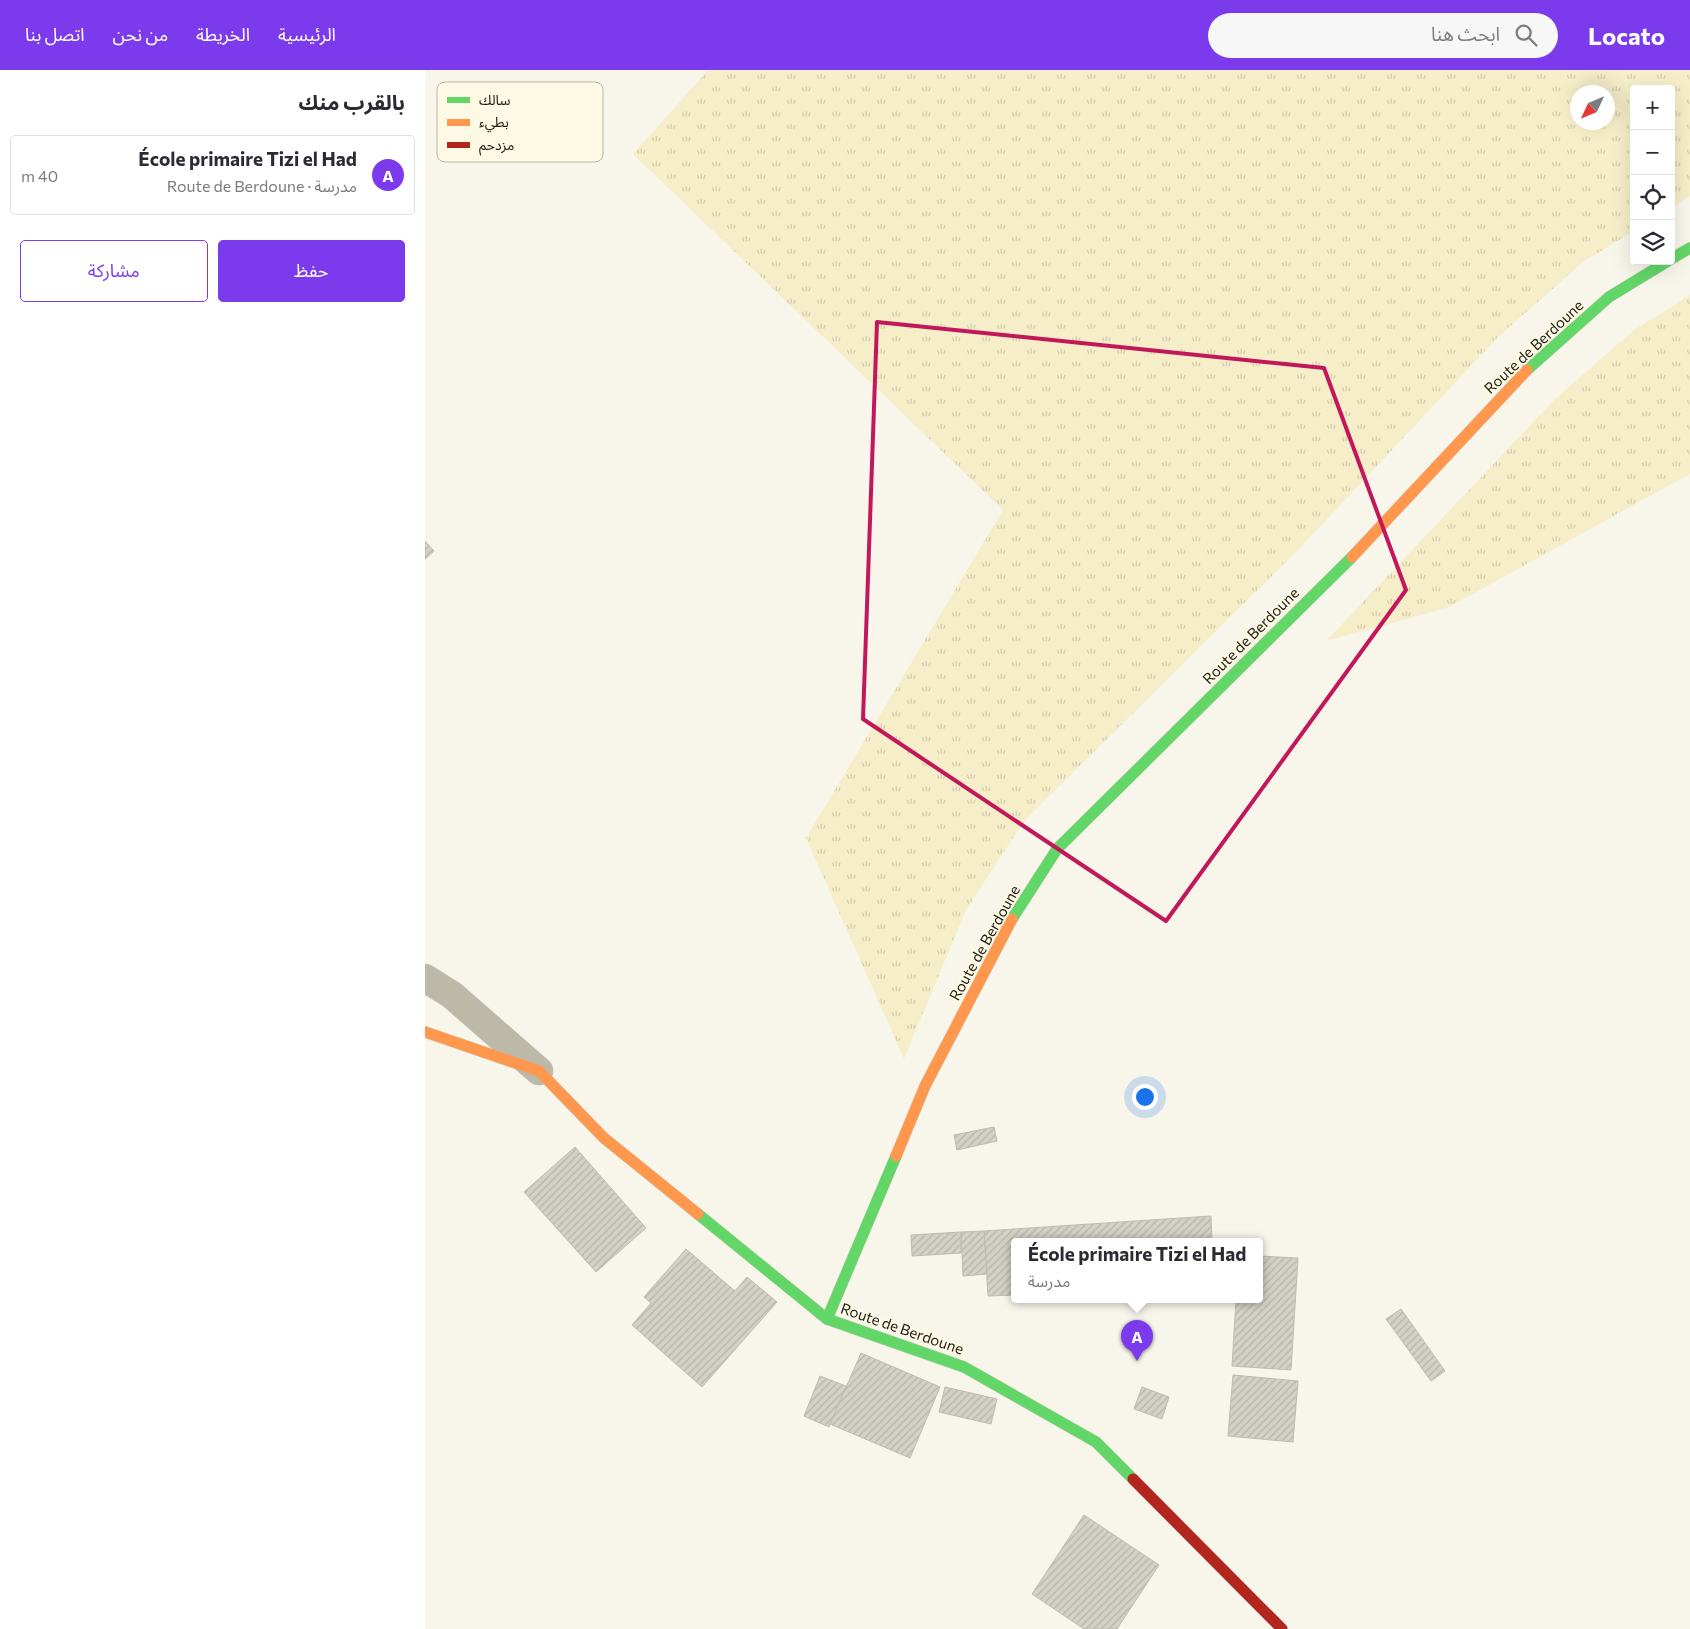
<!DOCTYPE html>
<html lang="ar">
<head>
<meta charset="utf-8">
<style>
  body { margin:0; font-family:Commissioner,"Noto Sans Arabic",sans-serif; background:#f7f7f7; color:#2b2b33; direction:rtl }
  .controls { position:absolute; right:15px; top:15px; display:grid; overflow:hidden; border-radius:5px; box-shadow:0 5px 20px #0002 }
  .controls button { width:45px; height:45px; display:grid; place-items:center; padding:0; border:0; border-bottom:1px solid #e1e1e2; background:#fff; color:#2b2b33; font:25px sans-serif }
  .compass { position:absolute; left:1145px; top:15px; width:45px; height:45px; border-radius:50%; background:#fff; box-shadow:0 5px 20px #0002; rotate:226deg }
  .you { position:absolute; left:719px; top:1026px; width:18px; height:18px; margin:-12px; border:4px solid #fff; border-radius:50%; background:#1a73e8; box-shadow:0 0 0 8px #1a73e833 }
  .badge { display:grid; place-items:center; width:32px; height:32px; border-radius:50%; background:#7c3aed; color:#fff; font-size:16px; font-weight:700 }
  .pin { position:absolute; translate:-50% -41px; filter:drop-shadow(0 1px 2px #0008) }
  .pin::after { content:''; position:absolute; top:26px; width:18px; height:15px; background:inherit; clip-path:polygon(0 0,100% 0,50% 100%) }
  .popup { position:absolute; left:586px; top:1168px; width:252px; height:65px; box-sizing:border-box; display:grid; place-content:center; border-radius:5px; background:#fff; filter:drop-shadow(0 1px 4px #0005); font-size:16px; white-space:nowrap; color:#7c7c81 }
  .popup b { font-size:19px; color:#2b2b33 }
  .popup::after { content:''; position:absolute; left:50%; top:100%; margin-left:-10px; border:10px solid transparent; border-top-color:#fff }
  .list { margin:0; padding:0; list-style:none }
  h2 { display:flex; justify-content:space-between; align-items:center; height:65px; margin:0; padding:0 20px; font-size:21px }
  h2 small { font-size:16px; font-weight:400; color:#7c7c81 }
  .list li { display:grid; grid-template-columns:32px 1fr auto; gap:15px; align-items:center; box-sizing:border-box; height:80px; margin:0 10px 10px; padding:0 10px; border:1px solid #e1e1e2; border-radius:5px }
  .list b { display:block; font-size:19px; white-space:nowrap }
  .list p { margin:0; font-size:16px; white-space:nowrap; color:#7c7c81 }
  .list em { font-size:16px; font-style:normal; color:#7c7c81 }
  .actions { display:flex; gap:10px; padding:15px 20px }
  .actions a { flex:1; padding:11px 0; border:1px solid #7c3aed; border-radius:5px; text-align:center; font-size:18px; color:#7c3aed }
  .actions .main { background:#7c3aed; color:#fff }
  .icon { flex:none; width:28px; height:28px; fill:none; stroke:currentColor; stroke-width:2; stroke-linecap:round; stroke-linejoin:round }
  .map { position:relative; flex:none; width:1265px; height:1559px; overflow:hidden; direction:ltr }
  header { display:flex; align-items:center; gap:30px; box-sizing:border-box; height:70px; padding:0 25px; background:#7c3aed; color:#fff }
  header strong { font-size:24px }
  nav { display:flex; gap:28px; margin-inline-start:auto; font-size:18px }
  .search { width:350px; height:45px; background:#f7f7f7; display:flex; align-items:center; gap:12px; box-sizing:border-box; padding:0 18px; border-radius:28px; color:#7c7c81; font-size:19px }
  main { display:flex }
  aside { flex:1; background:#fff }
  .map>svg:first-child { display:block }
  .grass { fill:url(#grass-tufts); fill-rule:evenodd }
  .building { fill:url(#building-hatch); stroke:#bebbb0 }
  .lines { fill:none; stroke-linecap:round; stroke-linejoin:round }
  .street-casing { stroke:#d4d2c9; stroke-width:29 }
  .fast-casing { stroke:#d4d2c9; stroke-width:12 }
  .slow-casing { stroke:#d4d2c9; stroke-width:12 }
  .jam-casing { stroke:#d4d2c9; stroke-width:12 }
  .street { stroke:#bcb9a8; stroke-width:28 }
  .fast { stroke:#63d668; stroke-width:11 }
  .slow { stroke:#ff974d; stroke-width:11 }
  .jam { stroke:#b3261e; stroke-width:11 }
  .marked { fill:none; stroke:#c2185b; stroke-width:4; stroke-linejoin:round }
  .labels { text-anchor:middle; stroke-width:4; stroke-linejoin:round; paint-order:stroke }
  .street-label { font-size:15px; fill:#1f1c10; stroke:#fef9e5 }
  .key { fill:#fef9e5; stroke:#bbb7a5; stroke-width:1 }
  .key-label { font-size:14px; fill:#1f1c10 }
</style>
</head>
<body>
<header>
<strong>Locato</strong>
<div class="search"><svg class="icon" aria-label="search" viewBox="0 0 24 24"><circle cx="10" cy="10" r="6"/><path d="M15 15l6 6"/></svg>ابحث هنا</div>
<nav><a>الرئيسية</a><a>الخريطة</a><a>من نحن</a><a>اتصل بنا</a></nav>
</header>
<main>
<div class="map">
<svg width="1265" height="1559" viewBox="0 0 1265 1559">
  <defs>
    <pattern id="grass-tufts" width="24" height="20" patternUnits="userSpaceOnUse" patternTransform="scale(1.25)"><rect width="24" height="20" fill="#f6edc9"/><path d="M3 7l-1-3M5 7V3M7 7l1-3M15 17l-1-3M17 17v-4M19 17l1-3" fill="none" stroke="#d2cbac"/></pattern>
    <pattern id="building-hatch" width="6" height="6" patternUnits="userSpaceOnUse" patternTransform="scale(1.25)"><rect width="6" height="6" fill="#d4d2c7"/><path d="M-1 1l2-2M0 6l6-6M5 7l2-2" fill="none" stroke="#b6b4aa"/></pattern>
  </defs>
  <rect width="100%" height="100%" fill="#f8f6eb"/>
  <!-- grass -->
  <g class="grass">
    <path d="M283,0H1265V126L1246,138V19H1209V161L1158,192L1072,268L875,478L599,751L541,840L479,989L381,768L578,440L208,84ZM1152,22H1182V52H1152Z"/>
    <path d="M1265,225V404L1022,538L901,571L1131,328L1209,260Z"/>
  </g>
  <!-- building -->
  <g class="building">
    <path d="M0,471L9,481L0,489Z"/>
    <path d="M569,1057L572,1071L532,1080L529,1065Z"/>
    <path d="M150,1077L221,1158L171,1202L99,1122Z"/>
    <path d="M786,1146L787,1172H590V1225L563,1226L559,1161Z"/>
    <path d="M559,1161L562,1204L538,1206L536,1162Z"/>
    <path d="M536,1162V1183L487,1186L486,1165Z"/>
    <path d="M261,1179L310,1221L322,1207L352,1232L277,1317L207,1255L226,1233L219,1227Z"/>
    <path d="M834,1186L873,1188L866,1300L807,1296L811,1230H834Z"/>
    <path d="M976,1239L1020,1301L1006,1311L961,1249Z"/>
    <path d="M436,1283L515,1317L485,1388L405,1354Z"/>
    <path d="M808,1305L873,1311L868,1372L803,1366Z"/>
    <path d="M395,1306L421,1316L404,1357L379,1346Z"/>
    <path d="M520,1317L572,1329L566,1354L514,1342Z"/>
    <path d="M717,1317L744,1327L737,1349L709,1339Z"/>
    <path d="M659,1445L734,1495L692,1559H659L607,1524Z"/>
  </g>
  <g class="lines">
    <!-- street casing -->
    <g class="street-casing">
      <path id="street" d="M0,908L27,925L114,1001"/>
    </g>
    <!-- fast casing -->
    <g class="fast-casing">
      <g id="fast">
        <path d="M1246,189L1265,178"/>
        <path d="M1102,300L1184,227L1243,191"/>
        <path d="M587,849L632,779L927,487"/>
        <path d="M471,1086L402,1249L539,1297L671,1372L708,1409"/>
        <path d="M273,1144L402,1249"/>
      </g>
    </g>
    <!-- slow casing -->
    <g class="slow-casing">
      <g id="slow">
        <path d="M927,487L1102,300"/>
        <path d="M0,962L114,1001L179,1068L273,1144"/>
        <path d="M471,1086L500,1016L587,849"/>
      </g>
    </g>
    <!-- jam casing -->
    <g class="jam-casing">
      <path id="jam" d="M708,1409L857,1559"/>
    </g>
    <!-- street -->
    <use href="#street" class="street"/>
    <!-- fast -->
    <use href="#fast" class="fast"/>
    <!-- slow -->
    <use href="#slow" class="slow"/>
    <!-- jam -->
    <use href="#jam" class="jam"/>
  </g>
  <!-- marked area -->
  <path class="marked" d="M452,252L899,298L981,520L741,851L438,649Z"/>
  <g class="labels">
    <!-- street labels -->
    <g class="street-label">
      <text transform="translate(1109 277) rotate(-43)" y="5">Route de Berdoune</text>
      <text transform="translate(826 566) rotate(-45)" y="5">Route de Berdoune</text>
      <text transform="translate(560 873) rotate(-61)" y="5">Route de Berdoune</text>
      <text transform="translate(477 1259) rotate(19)" y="5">Route de Berdoune</text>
    </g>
  </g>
  <!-- legend -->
  <rect x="12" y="12" width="166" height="80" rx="8" class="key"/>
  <rect x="22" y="27" width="23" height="6" fill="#63d668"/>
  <rect x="22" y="49" width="23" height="7" fill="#ff974d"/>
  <rect x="22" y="72" width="23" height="6" fill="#b3261e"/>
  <g class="key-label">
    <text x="54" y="35">سالك</text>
    <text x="54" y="57">بطيء</text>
    <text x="54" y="80">مزدحم</text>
  </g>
</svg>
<div class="controls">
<button>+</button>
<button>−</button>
<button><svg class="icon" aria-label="locate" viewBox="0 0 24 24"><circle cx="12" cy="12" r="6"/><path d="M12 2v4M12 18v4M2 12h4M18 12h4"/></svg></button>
<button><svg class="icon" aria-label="layers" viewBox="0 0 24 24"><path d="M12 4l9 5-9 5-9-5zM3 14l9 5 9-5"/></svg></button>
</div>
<svg class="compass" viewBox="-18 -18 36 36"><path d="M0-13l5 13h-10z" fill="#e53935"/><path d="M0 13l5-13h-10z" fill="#7c7c81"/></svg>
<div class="you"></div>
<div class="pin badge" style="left:712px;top:1291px">A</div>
<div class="popup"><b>École primaire Tizi el Had</b>مدرسة</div>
</div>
<aside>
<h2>بالقرب منك<small></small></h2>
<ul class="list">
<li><span class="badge">A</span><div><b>École primaire Tizi el Had</b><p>مدرسة · Route de Berdoune</p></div><em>40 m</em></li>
</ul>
<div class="actions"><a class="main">حفظ</a><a>مشاركة</a></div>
</aside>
</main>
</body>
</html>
